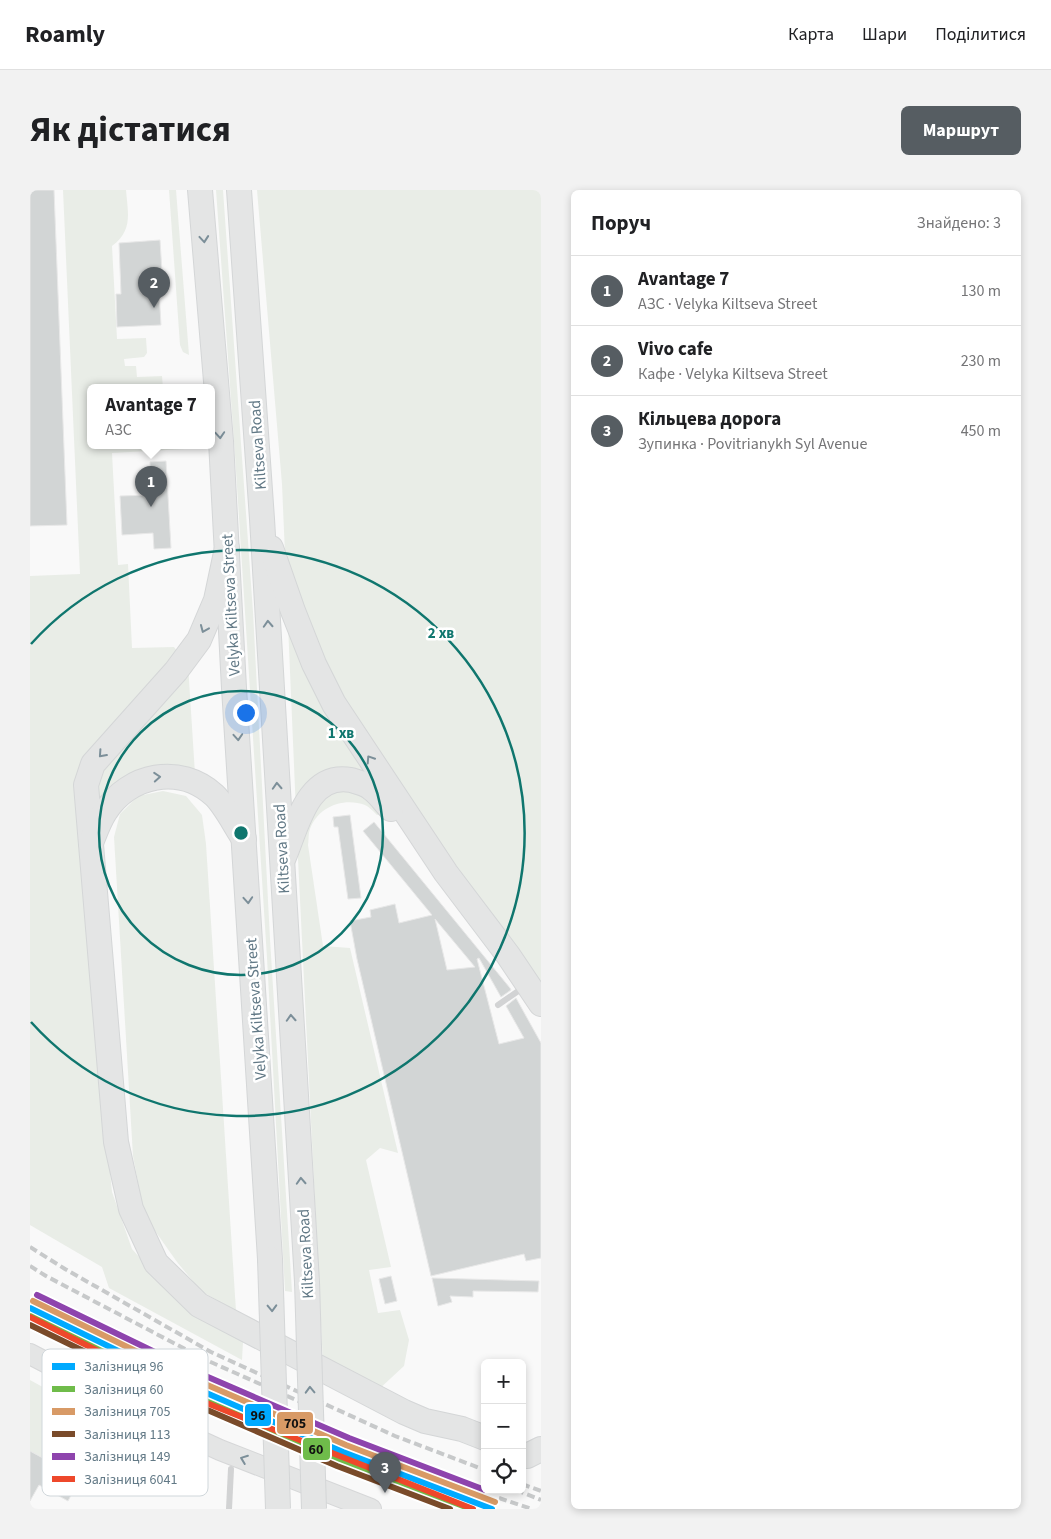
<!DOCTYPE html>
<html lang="uk">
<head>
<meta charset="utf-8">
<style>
  body { margin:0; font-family:"Source Sans 3",sans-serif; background:#f2f2f2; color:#202124 }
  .controls { position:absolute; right:15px; bottom:15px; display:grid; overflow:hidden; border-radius:8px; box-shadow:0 2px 8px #0003 }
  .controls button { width:45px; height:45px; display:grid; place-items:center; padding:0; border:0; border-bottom:1px solid #e0e0e0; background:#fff; color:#202124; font:25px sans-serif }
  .you { position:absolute; left:215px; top:522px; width:18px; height:18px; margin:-12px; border:4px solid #fff; border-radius:50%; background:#1a73e8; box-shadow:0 0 0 8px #1a73e833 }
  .badge { display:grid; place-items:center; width:32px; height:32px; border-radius:50%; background:#565d62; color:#fff; font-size:16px; font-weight:700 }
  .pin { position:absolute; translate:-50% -41px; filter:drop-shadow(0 1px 2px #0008) }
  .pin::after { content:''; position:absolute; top:26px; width:18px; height:15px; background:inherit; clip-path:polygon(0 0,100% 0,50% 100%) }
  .popup { position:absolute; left:57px; top:194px; width:128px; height:65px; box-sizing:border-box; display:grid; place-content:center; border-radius:8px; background:#fff; filter:drop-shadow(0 1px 4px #0005); font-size:16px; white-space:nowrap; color:#757577 }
  .popup b { font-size:19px; color:#202124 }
  .popup::after { content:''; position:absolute; left:50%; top:100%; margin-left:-10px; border:10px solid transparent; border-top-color:#fff }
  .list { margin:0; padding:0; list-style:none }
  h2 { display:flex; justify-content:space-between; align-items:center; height:65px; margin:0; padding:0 20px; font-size:21px }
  h2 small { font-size:16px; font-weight:400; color:#757577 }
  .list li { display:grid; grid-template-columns:32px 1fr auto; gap:15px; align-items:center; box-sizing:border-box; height:70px; padding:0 20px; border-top:1px solid #e0e0e0 }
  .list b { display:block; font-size:19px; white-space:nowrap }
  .list p { margin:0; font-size:16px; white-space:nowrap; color:#757577 }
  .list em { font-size:16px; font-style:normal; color:#757577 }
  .icon { flex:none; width:28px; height:28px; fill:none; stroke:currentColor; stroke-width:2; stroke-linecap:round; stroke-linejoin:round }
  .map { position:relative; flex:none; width:511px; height:1319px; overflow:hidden; border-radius:8px }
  header { display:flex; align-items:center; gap:30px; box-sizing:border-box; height:70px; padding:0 25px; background:#fff; border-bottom:1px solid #e0e0e0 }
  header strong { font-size:24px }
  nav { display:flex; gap:28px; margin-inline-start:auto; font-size:18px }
  .intro { display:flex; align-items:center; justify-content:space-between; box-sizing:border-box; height:120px; padding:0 30px }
  h1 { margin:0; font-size:35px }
  .button { padding:12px 22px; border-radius:8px; background:#565d62; color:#fff; font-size:18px; font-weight:700 }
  main { display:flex; gap:30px; padding:0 30px }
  aside { flex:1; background:#fff; border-radius:8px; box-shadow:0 2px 8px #0003 }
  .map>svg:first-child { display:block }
  .green { fill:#e9ede7 }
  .building { fill:#d2d5d5; stroke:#e8e8e8; fill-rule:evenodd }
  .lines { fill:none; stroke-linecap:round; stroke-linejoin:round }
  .primary-casing { stroke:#d6d7d8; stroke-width:22 }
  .highway-casing { stroke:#d4d6d7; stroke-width:26 }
  .lane { stroke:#d2d3d4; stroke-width:6 }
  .primary { stroke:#e4e5e5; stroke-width:20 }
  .highway { stroke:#e4e5e5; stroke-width:24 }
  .rail { stroke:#c7c9ca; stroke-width:4; stroke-dasharray:8 4; stroke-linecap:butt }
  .highway-bridge-casing { stroke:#d4d6d7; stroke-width:26; stroke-linecap:butt }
  .highway-bridge { stroke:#e4e5e5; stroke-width:24 }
  .rail-1-casing { stroke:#fff; stroke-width:10 }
  .rail-2-casing { stroke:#fff; stroke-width:10 }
  .rail-3-casing { stroke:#fff; stroke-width:10 }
  .rail-4-casing { stroke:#fff; stroke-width:10 }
  .rail-5-casing { stroke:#fff; stroke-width:10 }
  .rail-6-casing { stroke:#fff; stroke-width:10 }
  .rail-1 { stroke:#0af; stroke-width:6 }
  .rail-2 { stroke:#6fbc4a; stroke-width:6 }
  .rail-3 { stroke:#d89a66; stroke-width:6 }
  .rail-4 { stroke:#7a4b2a; stroke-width:6 }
  .rail-5 { stroke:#8e44ad; stroke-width:6 }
  .rail-6 { stroke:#ee482b; stroke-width:6 }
  .oneway { stroke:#7c8f99 }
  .ring { fill:none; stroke:#0f766e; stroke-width:2.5 }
  .labels { text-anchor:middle; stroke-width:5; stroke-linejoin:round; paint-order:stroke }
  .street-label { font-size:16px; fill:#627986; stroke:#fff }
  .key { fill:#fff; stroke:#d0d7db; stroke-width:1 }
  .key-label { font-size:14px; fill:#627986 }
  .centre { fill:#0f766e; stroke:#fff; stroke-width:2.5 }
  .ring-label { font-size:15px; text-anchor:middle; font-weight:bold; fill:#0f766e; stroke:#fff; stroke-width:5; stroke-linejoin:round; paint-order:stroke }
  .line-badge { stroke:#fff; stroke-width:2 }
  .pale-badge-label { font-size:14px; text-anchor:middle; font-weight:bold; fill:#111 }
</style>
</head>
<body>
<header>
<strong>Roamly</strong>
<nav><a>Карта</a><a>Шари</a><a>Поділитися</a></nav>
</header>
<div class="intro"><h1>Як дістатися</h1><a class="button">Маршрут</a></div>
<main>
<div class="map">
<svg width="511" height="1319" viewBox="0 0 511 1319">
  <rect width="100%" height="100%" fill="#f9f9f9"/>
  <!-- green -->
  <g class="green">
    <path d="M33,0H96C98,24 103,40 82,56L87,149L116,148L117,163L114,167L94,169L95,176H106L107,187L132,186L133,198H61V256H155V259L82,263L88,375L98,374L102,458L144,457L149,464L48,591V650L82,1002L102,1059L149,1112L213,1152L212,1170L79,1098L72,1077L0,1035V386L50,384Z"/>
    <path d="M139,0H146L159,165L153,162L150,155Z"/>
    <path d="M186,0H193L223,422L240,749L262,1102L255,1101L237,768L205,265Z"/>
    <path d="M227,0H511V798L378,614L347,625C343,621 339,617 335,615C313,607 288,617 280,639C278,644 279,650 278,655L293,756L320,758L368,963L350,958L336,970L361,1077L339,1080L348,1123L370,1120L379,1150L374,1176L347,1201L293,1174L268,669L252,294Z"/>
    <path d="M158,474L165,584L139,574L112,578L95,588L67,620L65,591L77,569Z"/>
    <path d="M133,601L156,606L172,625L176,654L206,1121L171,1101L147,1072L123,1038L112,1013L103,966L84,647L90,624L108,606Z"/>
    <path d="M0,1190L58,1222L69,1291L22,1273L0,1261Z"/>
  </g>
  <!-- building -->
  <g class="building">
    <path d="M0,0H24L37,335L0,336Z"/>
    <path d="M130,50L132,82L110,84L111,103L129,101L131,135L87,137L86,104H91L89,53Z"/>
    <path d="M136,271L141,358L124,359L123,343L92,345L90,306L121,305L120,272Z"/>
    <path d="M320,625L331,708L318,709L308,637H304L303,627Z"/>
    <path d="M344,632L480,798L481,800L471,807L449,768L447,769L469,854L494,848L476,816L486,808L511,853V1068L496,1071L494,1064L401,1086L327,769L320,731L341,727L340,720L365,714L369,733L402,725L333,641ZM405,729L445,777L417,780Z"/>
    <path d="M361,1086L367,1111L355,1114L349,1089Z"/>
    <path d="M402,1088L509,1091L508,1102L443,1101V1107L420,1106L422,1112L408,1116Z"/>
    <path d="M0,1261L22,1273L18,1280L46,1296L38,1311L9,1295L0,1311Z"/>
  </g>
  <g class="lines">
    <!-- primary casing -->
    <g class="primary-casing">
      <path id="primary" d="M0,1164L142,1238L190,1260L341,1319"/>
    </g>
    <!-- highway casing -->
    <g class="highway-casing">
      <g id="highway">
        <path d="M170,0L191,251L204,498L240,1069"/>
        <path d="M209,0L232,329L277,1092"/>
        <path d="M197,358L186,410L169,450L146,481L63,574L56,595L86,952L101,1019L126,1073L169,1115L374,1222L395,1231L432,1239L455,1248"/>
        <path d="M241,358L263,421L284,474L304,514L416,683L478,765L511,814"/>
        <path d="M61,653C65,643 69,631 75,622C99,584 150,574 184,605C195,615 205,636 214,649"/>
        <path d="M254,667C267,637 277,582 321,590C328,592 337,594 342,599C349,604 355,613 361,619"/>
        <path d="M492,1264L497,1266L511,1259"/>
      </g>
    </g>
    <!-- lane -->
    <g class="lane">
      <path d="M468,815L494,797"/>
      <path d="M199,1319L201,1279"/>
    </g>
    <!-- primary -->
    <use href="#primary" class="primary"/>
    <!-- highway -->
    <use href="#highway" class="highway"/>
    <!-- rail -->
    <g class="rail">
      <path d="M0,1057L35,1079L181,1162L365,1246L455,1280"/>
      <path d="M0,1076L16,1086L176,1170L291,1221"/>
      <path d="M492,1294L511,1301"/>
      <path d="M486,1300L511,1310"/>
      <path d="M469,1308L502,1319"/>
    </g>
    <!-- highway-bridge casing -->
    <g class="highway-bridge-casing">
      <g id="highway-bridge">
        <path d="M240,1069L248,1319"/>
        <path d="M277,1092L284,1319"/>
      </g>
    </g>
    <!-- highway-bridge -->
    <use href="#highway-bridge" class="highway-bridge"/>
    <!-- rail-1 casing -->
    <g class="rail-1-casing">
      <path id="rail-1" d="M0,1118L158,1195L313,1262L462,1319"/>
    </g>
    <!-- rail-2 casing -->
    <g class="rail-2-casing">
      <path id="rail-2" d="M0,1126L155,1202L310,1269L441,1319"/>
    </g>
    <!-- rail-3 casing -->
    <g class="rail-3-casing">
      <path id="rail-3" d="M3,1111L161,1188L316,1255L465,1312"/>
    </g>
    <!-- rail-4 casing -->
    <g class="rail-4-casing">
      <path id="rail-4" d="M0,1135L152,1209L307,1276L420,1319"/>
    </g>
    <!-- rail-5 casing -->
    <g class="rail-5-casing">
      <path id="rail-5" d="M7,1105L164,1181L319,1248L455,1300"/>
    </g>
    <!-- rail-6 casing -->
    <g class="rail-6-casing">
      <path id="rail-6" d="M0,1127L154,1204L443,1319"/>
    </g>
    <!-- rail-1 -->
    <use href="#rail-1" class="rail-1"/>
    <!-- rail-2 -->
    <use href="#rail-2" class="rail-2"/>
    <!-- rail-3 -->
    <use href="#rail-3" class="rail-3"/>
    <!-- rail-4 -->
    <use href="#rail-4" class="rail-4"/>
    <!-- rail-5 -->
    <use href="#rail-5" class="rail-5"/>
    <!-- rail-6 -->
    <use href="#rail-6" class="rail-6"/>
  </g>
  <!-- one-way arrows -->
  <defs><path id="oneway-chevron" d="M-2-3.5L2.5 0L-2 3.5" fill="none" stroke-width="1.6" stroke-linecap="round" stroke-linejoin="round" transform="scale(1.25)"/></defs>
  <g class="oneway">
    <use href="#oneway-chevron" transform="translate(174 49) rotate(85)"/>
    <use href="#oneway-chevron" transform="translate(190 245) rotate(86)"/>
    <use href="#oneway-chevron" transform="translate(238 434) rotate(-93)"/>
    <use href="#oneway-chevron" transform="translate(174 439) rotate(113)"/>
    <use href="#oneway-chevron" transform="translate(208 547) rotate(86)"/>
    <use href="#oneway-chevron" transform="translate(72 564) rotate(132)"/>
    <use href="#oneway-chevron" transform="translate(340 569) rotate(-123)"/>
    <use href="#oneway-chevron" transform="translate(127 587) rotate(-4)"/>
    <use href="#oneway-chevron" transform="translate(247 596) rotate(-93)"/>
    <use href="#oneway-chevron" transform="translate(218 710) rotate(86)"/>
    <use href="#oneway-chevron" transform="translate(261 828) rotate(-93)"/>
    <use href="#oneway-chevron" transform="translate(271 991) rotate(-93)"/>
    <use href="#oneway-chevron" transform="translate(242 1118) rotate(88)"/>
    <use href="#oneway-chevron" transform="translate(280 1200) rotate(-92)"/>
    <use href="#oneway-chevron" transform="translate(214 1269) rotate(-159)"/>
  </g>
  <!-- distance rings -->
  <g class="ring">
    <circle cx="211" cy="643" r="142"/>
    <path d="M1 454A283 283 0 1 1 1 832"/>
  </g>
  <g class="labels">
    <!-- street labels -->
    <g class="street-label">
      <text transform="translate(227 255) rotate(-94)" y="6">Kiltseva Road</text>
      <text transform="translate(200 415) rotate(-93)" y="6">Velyka Kiltseva Street</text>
      <text transform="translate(251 659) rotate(-93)" y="6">Kiltseva Road</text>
      <text transform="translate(225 819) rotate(-94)" y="6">Velyka Kiltseva Street</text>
      <text transform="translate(275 1064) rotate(-93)" y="6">Kiltseva Road</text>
    </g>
  </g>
  <!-- legend -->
  <rect x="12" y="1159" width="166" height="147" rx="8" class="key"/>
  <rect x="22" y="1173" width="23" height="7" fill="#0af"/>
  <rect x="22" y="1196" width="23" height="6" fill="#6fbc4a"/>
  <rect x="22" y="1218" width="23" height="7" fill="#d89a66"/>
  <rect x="22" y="1241" width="23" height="6" fill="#7a4b2a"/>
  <rect x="22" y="1263" width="23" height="7" fill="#8e44ad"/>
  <rect x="22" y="1286" width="23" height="6" fill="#ee482b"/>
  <g class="key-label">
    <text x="54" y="1181">Залізниця 96</text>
    <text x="54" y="1204">Залізниця 60</text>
    <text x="54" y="1226">Залізниця 705</text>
    <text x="54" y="1249">Залізниця 113</text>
    <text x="54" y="1271">Залізниця 149</text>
    <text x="54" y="1294">Залізниця 6041</text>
  </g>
  <circle cx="211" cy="643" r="8" class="centre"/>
  <g class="ring-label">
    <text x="411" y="448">2 хв</text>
    <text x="311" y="548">1 хв</text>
  </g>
  <g class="line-badge">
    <rect x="214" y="1213" width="28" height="24" rx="5" fill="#0af"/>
    <rect x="246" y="1221" width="38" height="24" rx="5" fill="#d89a66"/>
    <rect x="272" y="1247" width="29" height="24" rx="5" fill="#6fbc4a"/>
  </g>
  <g class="pale-badge-label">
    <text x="228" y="1230">96</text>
    <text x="265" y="1238">705</text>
    <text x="286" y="1264">60</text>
  </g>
</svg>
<div class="controls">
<button>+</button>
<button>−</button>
<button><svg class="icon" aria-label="locate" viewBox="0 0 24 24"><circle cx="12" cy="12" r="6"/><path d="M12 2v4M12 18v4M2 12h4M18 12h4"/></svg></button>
</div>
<div class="you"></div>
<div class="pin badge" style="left:121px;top:317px">1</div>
<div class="popup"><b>Avantage 7</b>АЗС</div>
<div class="pin badge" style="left:124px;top:118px">2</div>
<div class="pin badge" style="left:355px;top:1303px">3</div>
</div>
<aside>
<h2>Поруч<small>Знайдено: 3</small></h2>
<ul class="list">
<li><span class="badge">1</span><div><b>Avantage 7</b><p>АЗС · Velyka Kiltseva Street</p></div><em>130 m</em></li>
<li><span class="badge">2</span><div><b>Vivo cafe</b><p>Кафе · Velyka Kiltseva Street</p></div><em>230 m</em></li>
<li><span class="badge">3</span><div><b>Кільцева дорога</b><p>Зупинка · Povitrianykh Syl Avenue</p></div><em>450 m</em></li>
</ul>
</aside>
</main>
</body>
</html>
